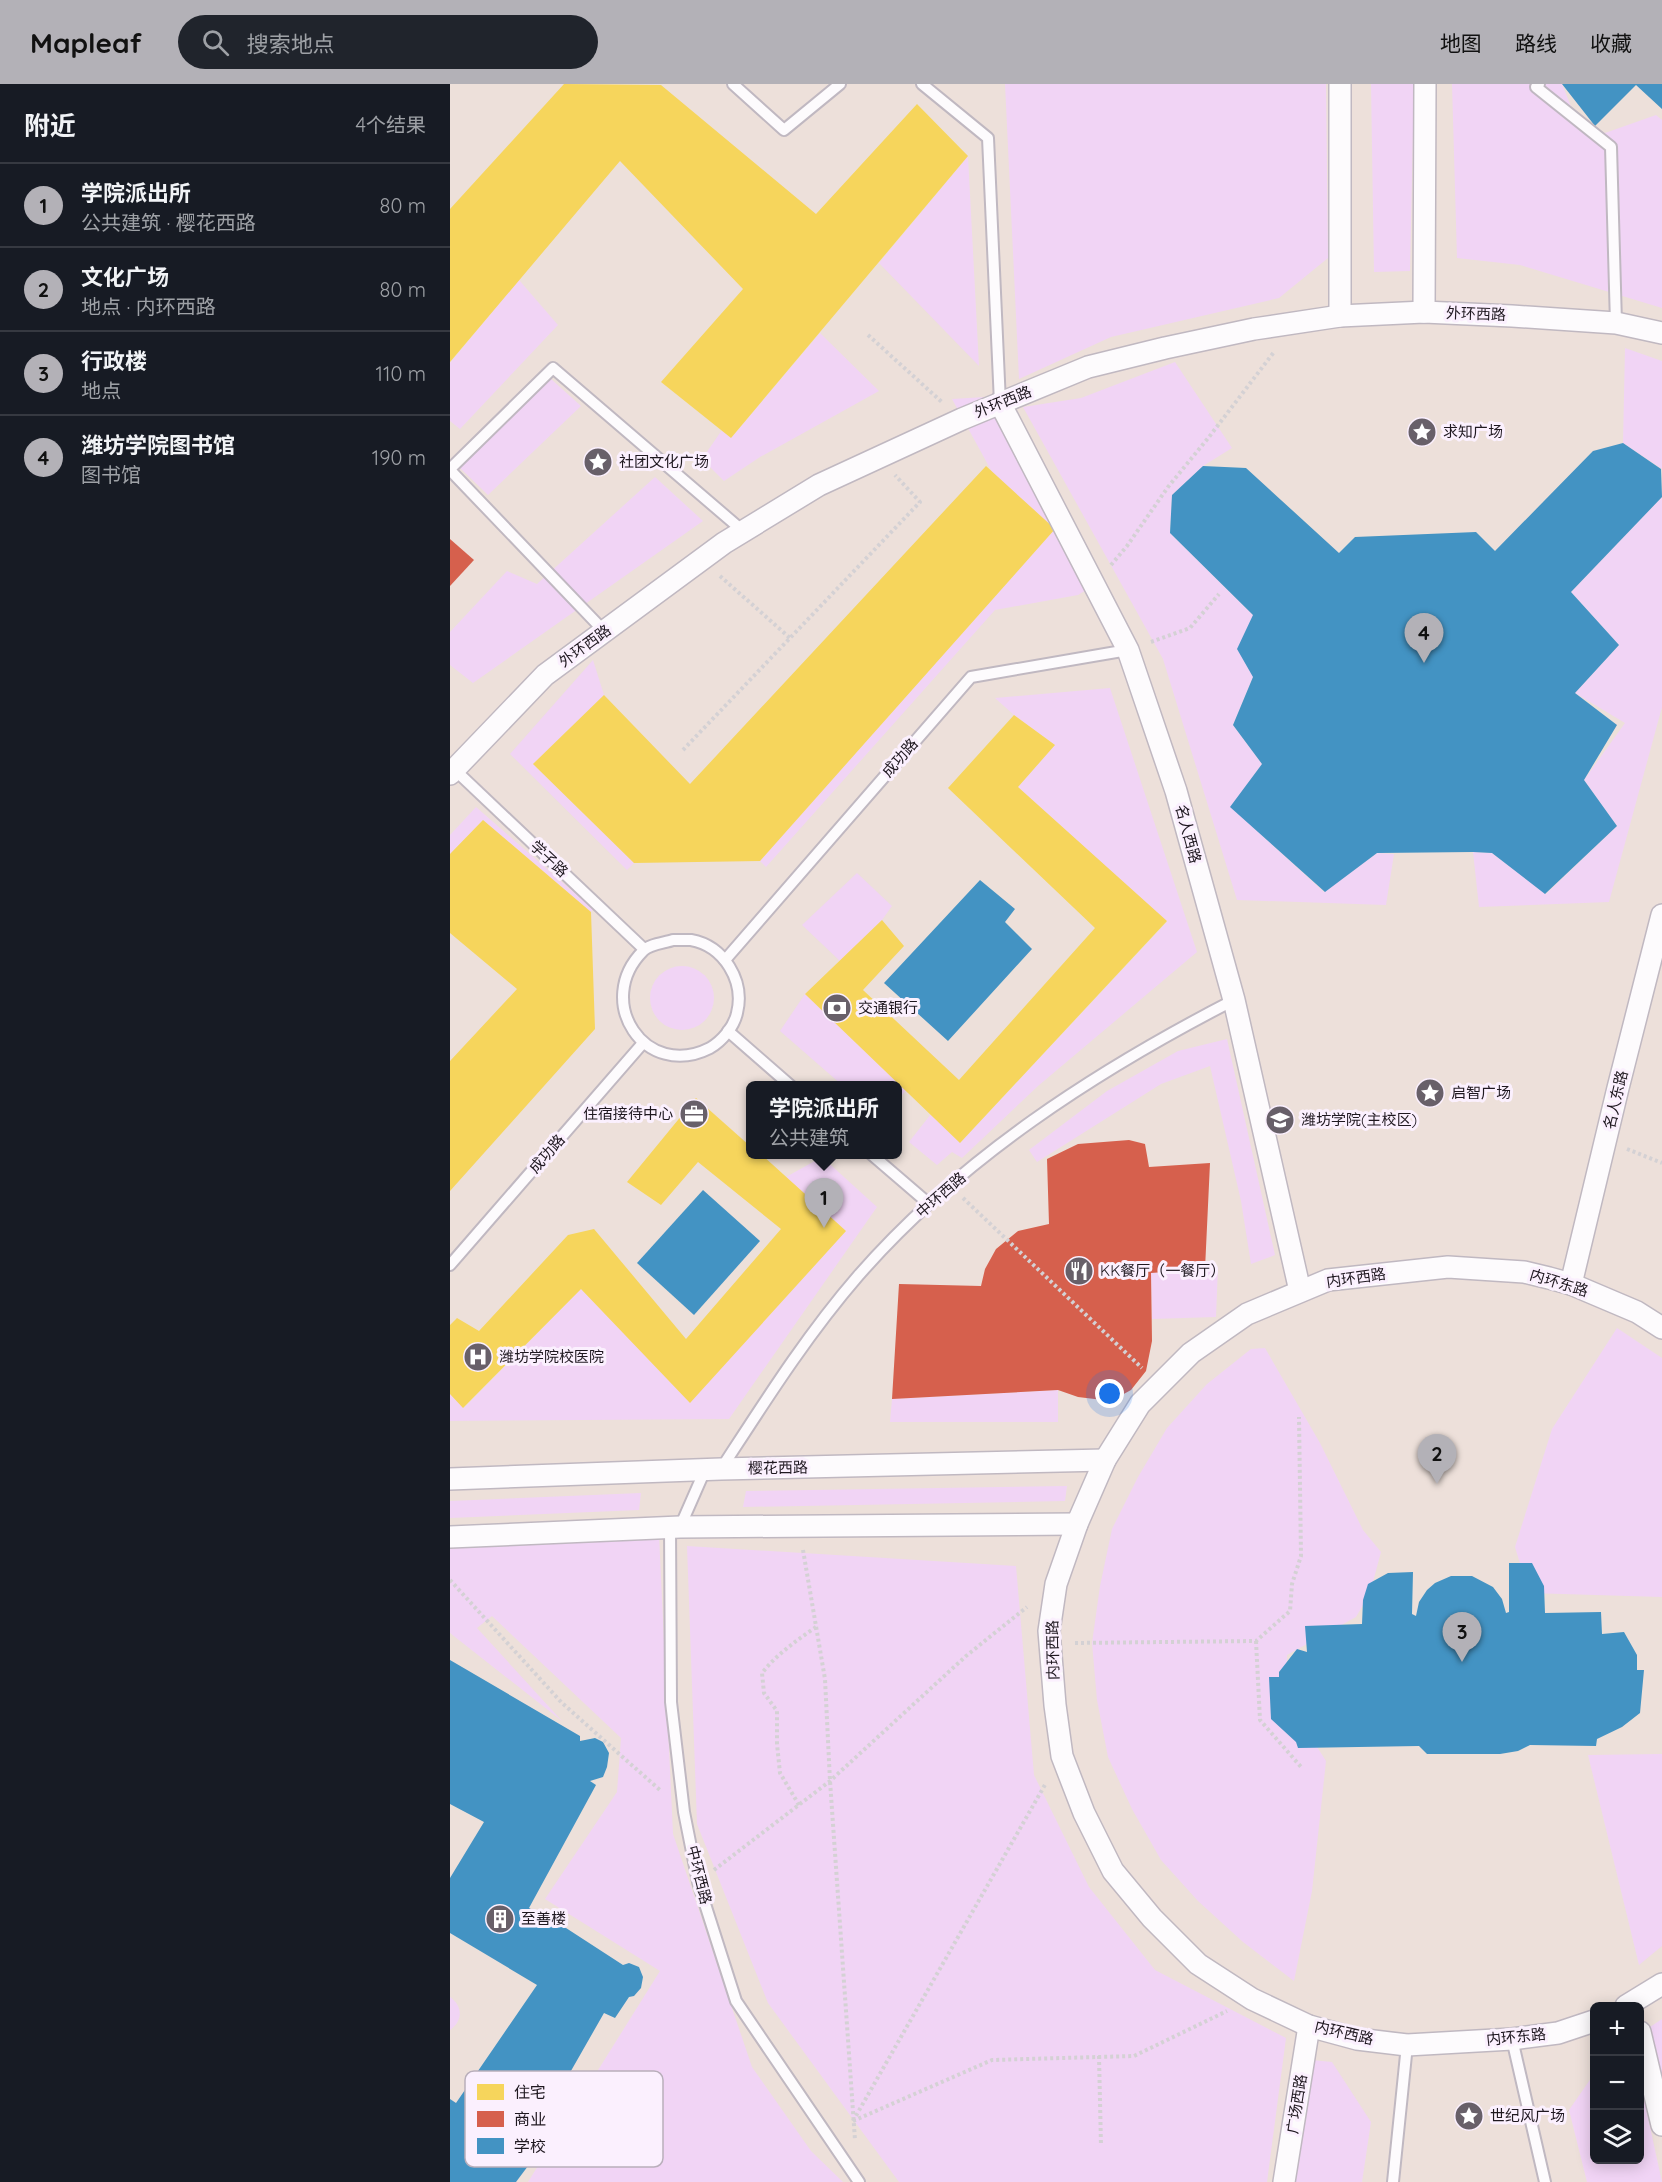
<!DOCTYPE html>
<html lang="zh">
<head>
<meta charset="utf-8">
<style>
  body { margin:0; font-family:Quicksand,"Noto Sans SC",sans-serif; background:#20242c; color:#f1f3f6 }
  .controls { position:absolute; right:18px; bottom:18px; display:grid; overflow:hidden; border-radius:9px; box-shadow:0 3px 15px #0003 }
  .controls button { width:54px; height:54px; display:grid; place-items:center; padding:0; border:0; border-bottom:2px solid #363941; background:#171b24; color:#f1f3f6; font:30px sans-serif }
  .you { position:absolute; left:660px; top:1310px; width:21px; height:21px; margin:-15px; border:4px solid #fff; border-radius:50%; background:#1a73e8; box-shadow:0 0 0 9px #1a73e833 }
  .badge { display:grid; place-items:center; width:39px; height:39px; border-radius:50%; background:#b3b1b7; color:#111; font-size:20px; font-weight:700 }
  .pin { position:absolute; translate:-50% -50px; filter:drop-shadow(0 2px 3px #0008) }
  .pin::after { content:''; position:absolute; top:32px; width:21px; height:18px; background:inherit; clip-path:polygon(0 0,100% 0,50% 100%) }
  .popup { position:absolute; left:296px; top:997px; width:156px; height:78px; box-sizing:border-box; display:grid; place-content:center; border-radius:9px; background:#171b24; filter:drop-shadow(0 2px 4px #0005); font-size:20px; white-space:nowrap; color:#9ea1a6 }
  .popup b { font-size:22px; color:#f1f3f6 }
  .popup::after { content:''; position:absolute; left:50%; top:100%; margin-left:-12px; border:12px solid transparent; border-top-color:#171b24 }
  .list { margin:0; padding:0; list-style:none }
  h2 { display:flex; justify-content:space-between; align-items:center; height:78px; margin:0; padding:0 24px; font-size:26px }
  h2 small { font-size:20px; font-weight:400; color:#9ea1a6 }
  .list li { display:grid; grid-template-columns:39px 1fr auto; gap:18px; align-items:center; box-sizing:border-box; height:84px; padding:0 24px; border-top:2px solid #363941 }
  .list b { display:block; font-size:22px; white-space:nowrap }
  .list p { margin:0; font-size:20px; white-space:nowrap; color:#9ea1a6 }
  .list em { font-size:20px; font-style:normal; color:#9ea1a6 }
  .icon { flex:none; width:33px; height:33px; fill:none; stroke:currentColor; stroke-width:2; stroke-linecap:round; stroke-linejoin:round }
  .map { position:relative; flex:none; width:1212px; height:2098px; overflow:hidden }
  header { display:flex; align-items:center; gap:36px; box-sizing:border-box; height:84px; padding:0 30px; background:#b3b1b7; color:#111 }
  header strong { font-size:28px }
  nav { display:flex; gap:33px; margin-inline-start:auto; font-size:21px }
  .search { width:420px; height:54px; background:#20242c; display:flex; align-items:center; gap:15px; box-sizing:border-box; padding:0 21px; border-radius:33px; color:#9ea1a6; font-size:22px }
  main { display:flex }
  aside { flex:1; background:#171b24 }
  .map>svg:first-child { display:block }
  .education { fill:#ede0da; fill-rule:evenodd }
  .green { fill:#f1d4f5 }
  .homes { fill:#f6d55c }
  .shops { fill:#d6604d }
  .schools { fill:#4393c3 }
  .lines { fill:none; stroke-linecap:round; stroke-linejoin:round }
  .lane-casing { stroke:#c0b8c1; stroke-width:14 }
  .street-casing { stroke:#c0b8c1; stroke-width:24 }
  .path { stroke:#d4d1d4; stroke-width:4; stroke-dasharray:3 3; stroke-linecap:butt }
  .lane { stroke:#fdfbfd; stroke-width:10 }
  .street { stroke:#fdfbfd; stroke-width:21 }
  .labels { text-anchor:middle; stroke-width:6; stroke-linejoin:round; paint-order:stroke }
  .street-label { font-size:15px; fill:#1f1820; stroke:#fbf0fe }
  .poi-label { font-size:15px; fill:#1f1820; stroke:#fbf0fe; text-anchor:start }
  .key { fill:#fbf0fe; stroke:#b9afbb; stroke-width:1.5 }
  .key-label { font-size:16px; fill:#1f1820 }
</style>
</head>
<body>
<header>
<strong>Mapleaf</strong>
<div class="search"><svg class="icon" aria-label="search" viewBox="0 0 24 24"><circle cx="10" cy="10" r="6"/><path d="M15 15l6 6"/></svg>搜索地点</div>
<nav><a>地图</a><a>路线</a><a>收藏</a></nav>
</header>
<main>
<aside>
<h2>附近<small>4个结果</small></h2>
<ul class="list">
<li><span class="badge">1</span><div><b>学院派出所</b><p>公共建筑 · 樱花西路</p></div><em>80 m</em></li>
<li><span class="badge">2</span><div><b>文化广场</b><p>地点 · 内环西路</p></div><em>80 m</em></li>
<li><span class="badge">3</span><div><b>行政楼</b><p>地点</p></div><em>110 m</em></li>
<li><span class="badge">4</span><div><b>潍坊学院图书馆</b><p>图书馆</p></div><em>190 m</em></li>
</ul>
</aside>
<div class="map">
<svg width="1212" height="2098" viewBox="0 0 1212 2098">
  <rect width="100%" height="100%" fill="#f0e5f1"/>
  <!-- education -->
  <path class="education" d="M0,0H1212V2098H0ZM300,1002H448V1070H300ZM1144,1922H1190V2076H1144Z"/>
  <!-- green -->
  <g class="green">
    <path d="M555,0H876L878,174L829,214L661,253L569,295Z"/>
    <path d="M921,0H964L960,187L924,188Z"/>
    <path d="M1002,0H1112L1128,40L1155,49L1206,31L1212,36V224L1070,181L1007,174Z"/>
    <path d="M518,72L529,282L429,179Z"/>
    <path d="M69,196L108,241L10,345L0,337V279Z"/>
    <path d="M370,249L429,307L310,373L274,397L252,375L272,346L282,353Z"/>
    <path d="M1175,264L1212,277V385L1173,359Z"/>
    <path d="M725,278L782,364L753,382L722,411L720,449L803,531V593L783,641L812,680L781,723L874,808L927,769L944,770L936,821L787,816L713,575L573,323L631,314Z"/>
    <path d="M101,295L131,322L38,411L10,384Z"/>
    <path d="M535,313L600,418L641,503L628,511L545,526L316,783L310,777L605,445L542,388L502,315Z"/>
    <path d="M205,393L253,437L23,599L0,581V548L57,487L87,500Z"/>
    <path d="M1212,413V623L1159,818L1029,823L1023,768L1042,769L1096,810L1167,742L1134,696L1175,639L1125,609L1169,561L1121,508Z"/>
    <path d="M143,576L154,611L83,680L184,779L177,786L60,670Z"/>
    <path d="M660,604L747,868L588,1002L512,1074L502,1068L487,1081L459,1058L481,1030L511,1058L717,838L568,703L605,661L564,631L545,614Z"/>
    <path d="M26,723L143,825L141,828L33,736L0,770V751Z"/>
    <path d="M407,789L442,822L432,836L390,877L352,841Z"/>
    <circle cx="232" cy="914" r="32"/>
    <path d="M355,910L456,1007L448,1015V1002L392,1001L330,947Z"/>
    <path d="M777,955L825,1171L801,1180L791,1117L760,982L711,1000L587,1078L579,1066L657,1007L728,967Z"/>
    <path d="M372,1073L427,1123L279,1335L0,1337V1310L14,1324L131,1205L240,1318L396,1147L336,1093Z"/>
    <path d="M768,1183L766,1233L702,1235L701,1189Z"/>
    <path d="M1167,1244L1212,1274V1513L1079,1509L1065,1463L1102,1345Z"/>
    <path d="M815,1264L870,1359L913,1446L931,1468L920,1509L906,1533L837,1571L836,1614L876,1677L862,1807L844,1897L793,1858L748,1817L711,1776L682,1725L658,1673L647,1616L642,1559L650,1502L662,1445L688,1393L717,1344L757,1300L801,1265Z"/>
    <path d="M608,1306V1338H440L442,1315Z"/>
    <path d="M617,1402L615,1417L293,1423L296,1407Z"/>
    <path d="M191,1409L189,1426L0,1434V1417Z"/>
    <path d="M209,1451L223,1750L302,1983L361,2067L393,2098H78L210,1887L95,1815L167,1708L171,1654L42,1532L27,1544L112,1637L0,1549V1463Z"/>
    <path d="M237,1462L566,1482L584,1691L639,1803L705,1886L836,1954L817,2098H449L318,1919L247,1740Z"/>
    <path d="M1212,1670V1862L1189,1881L1138,1671Z"/>
    <path d="M0,1913C13,1922 13,1937 0,1946Z"/>
    <path d="M1212,1935V1994L1200,1943Z"/>
    <path d="M862,1976L882,1978L921,2038L912,2098H843Z"/>
    <path d="M1144,1990V2076H1190V1997L1212,2098H1137L1119,2026Z"/>
  </g>
  <!-- homes -->
  <g class="homes">
    <path d="M114,0L211,1L366,130L467,20L518,72L281,354L211,298L293,205L170,77L0,278V125Z"/>
    <path d="M536,382L605,445L310,777L184,779L83,680L154,611L240,700Z"/>
    <path d="M564,631L605,661L568,703L717,837L510,1059L355,910L432,836L454,862L413,906L509,996L645,844L498,704Z"/>
    <path d="M33,736L141,828L145,945L0,1107V977L67,905L0,849V770Z"/>
    <path d="M246,1014L300,1062V1070H311L396,1147L240,1319L131,1205L13,1324L0,1310V1241L7,1234L29,1247L118,1151L144,1145L236,1255L331,1145L248,1078L211,1121L177,1098Z"/>
  </g>
  <!-- shops -->
  <g class="shops">
    <path d="M0,455L24,476L0,502Z"/>
    <path d="M679,1056L695,1060L699,1083L760,1079L755,1185L701,1189L702,1257L696,1287L681,1306L661,1317L628,1313L608,1306L442,1315L449,1200L531,1202L535,1185L546,1165L568,1147L599,1140L597,1075L628,1060Z"/>
  </g>
  <!-- schools -->
  <g class="schools">
    <path d="M1112,0H1212V25L1186,1L1145,42Z"/>
    <path d="M1173,359L1211,385L1212,413L1121,508L1169,561L1125,609L1167,641L1134,696L1167,742L1095,810L1042,769L1023,768L927,769L875,808L780,723L812,680L783,641L803,593L787,565L803,531L720,449L722,411L753,382L796,384L889,469L905,453L1026,448L1045,467L1143,367Z"/>
    <path d="M530,796L565,825L555,838L582,865L498,957L434,899Z"/>
    <path d="M253,1106L310,1157L244,1231L187,1179Z"/>
    <path d="M1059,1479H1082L1094,1502L1095,1529L1151,1528L1152,1550L1174,1548L1187,1571V1586H1194L1190,1629L1172,1643L1147,1655L1146,1662L1080,1661L1068,1667L1050,1670H977L969,1662L848,1664L846,1658L821,1635L819,1593H829V1588L847,1565L857,1568L855,1542L912,1540L913,1516L918,1500L938,1489L963,1488L962,1530L966,1532L969,1518L977,1506L985,1499L1001,1492H1022L1043,1503L1052,1515L1056,1529L1059,1528Z"/>
    <path d="M0,1576L130,1652V1657L145,1654L153,1658L159,1669L157,1683L153,1693L140,1697L146,1701L79,1824L116,1844L173,1881L179,1879L189,1883L193,1893L191,1904L184,1912L179,1913L165,1934L154,1929L77,2064L87,2070L66,2098H0V2015L6,2019L87,1901L0,1849V1794L34,1738L0,1720Z"/>
  </g>
  <g class="lines">
    <!-- lane casing -->
    <g class="lane-casing">
      <g id="lane">
        <path d="M283,0L334,46L390,0"/>
        <path d="M472,0L538,54L550,319"/>
        <path d="M1089,0L1086,3L1161,63L1166,239"/>
        <path d="M0,385L103,284L293,447"/>
        <path d="M0,386L154,547"/>
        <path d="M4,685L194,865"/>
        <path d="M223,856C229,856 235,856 241,856C274,862 295,897 287,929C284,943 272,957 260,964C195,997 143,917 193,867C199,860 214,859 223,856Z"/>
        <path d="M275,876L521,593L678,566"/>
        <path d="M278,947L341,1002"/>
        <path d="M421,1070L478,1119"/>
        <path d="M0,1181L193,959"/>
        <path d="M271,1385C314,1319 356,1252 408,1192C511,1074 646,987 784,916"/>
        <path d="M220,1443L221,1618L234,1728L248,1798L286,1917L409,2098"/>
        <path d="M230,1443L255,1386"/>
        <path d="M1062,1955L1095,2098"/>
        <path d="M943,2098L957,1961"/>
      </g>
    </g>
    <!-- street casing -->
    <g class="street-casing">
      <g id="street">
        <path d="M890,0V232"/>
        <path d="M974,228L975,0"/>
        <path d="M550,319L678,566L726,707L784,916L850,1207"/>
        <path d="M0,690L95,591L274,459L369,401L512,335L638,283L715,264L804,245L890,232L974,228L1062,232L1166,239L1212,249"/>
        <path d="M1121,1200L1168,1004L1212,831"/>
        <path d="M0,1395L271,1385L655,1376"/>
        <path d="M0,1453L230,1443L627,1440"/>
        <path d="M1176,1922L1212,1900"/>
        <path d="M1144,1937L1108,1949L1062,1955L957,1961L907,1955L859,1942L802,1915L748,1880L702,1834L663,1787L634,1729L612,1672L605,1621L599,1547L606,1500L627,1440L655,1376L690,1320L741,1269L797,1230L878,1196L998,1183L1074,1188L1099,1194L1121,1200L1187,1228L1212,1244"/>
        <path d="M1190,1948L1212,2041"/>
        <path d="M834,2098L859,1942"/>
      </g>
    </g>
    <!-- path -->
    <g class="path">
      <path d="M418,251L493,319"/>
      <path d="M661,481L677,462L718,403L759,353L824,268"/>
      <path d="M270,492L340,554"/>
      <path d="M701,558L740,544L769,510"/>
      <path d="M233,666L470,418L445,391"/>
      <path d="M1177,1065L1212,1079"/>
      <path d="M513,1114L692,1284"/>
      <path d="M353,1466L375,1595L380,1697L405,2056"/>
      <path d="M0,1496L112,1619L211,1707"/>
      <path d="M806,1557L810,1636L852,1684"/>
      <path d="M625,1559L806,1557L840,1527L842,1500L851,1472L849,1333"/>
      <path d="M349,1721L330,1689L327,1660V1627L314,1609L312,1589C327,1570 346,1557 366,1543"/>
      <path d="M264,1786L380,1697L516,1572L577,1523"/>
      <path d="M649,1972L651,2062"/>
      <path d="M403,2037L542,1976L684,1972L777,1927"/>
      <path d="M403,2037L596,1699"/>
    </g>
    <!-- lane -->
    <use href="#lane" class="lane"/>
    <!-- street -->
    <use href="#street" class="street"/>
  </g>
  <!-- icons -->
  <defs>
    <g id="sight-disc" transform="scale(1.5)"><circle r="9.5" fill="#686069" stroke="#fbf0fe"/><path d="M0-6L1.8-2.2L6-1.7L2.9 1.2L3.7 5.4L0 3.3L-3.7 5.4L-2.9 1.2L-6-1.7L-1.8-2.2Z" fill="#fff"/></g>
    <g id="bank-disc" transform="scale(1.5)"><circle r="9.5" fill="#686069" stroke="#fbf0fe"/><path d="M-6-4H6V4H-6ZM0-2.3a2.3 2.3 0 1 0 0 4.6a2.3 2.3 0 1 0 0-4.6Z" fill="#fff"/></g>
    <g id="office-disc" transform="scale(1.5)"><circle r="9.5" fill="#686069" stroke="#fbf0fe"/><path d="M-6-3h4V-5.5h4V-3h4V5H-6ZM-1-4.5V-3h2v-1.5ZM-6 0V1H6V0Z" fill="#fff"/></g>
    <g id="university-disc" transform="scale(1.5)"><circle r="9.5" fill="#686069" stroke="#fbf0fe"/><path d="M0-5L7-2L0 1L-7-2ZM-4 1L0 2.5L4 1V4Q0 6-4 4Z" fill="#fff"/></g>
    <g id="restaurant-disc" transform="scale(1.5)"><circle r="9.5" fill="#686069" stroke="#fbf0fe"/><path d="M-5-6h1v4h1v-4h1v4h1v-4h1v5L-1.5 .5V6h-2V.5L-5-1ZM5-6V6H3V1.5H1.5Q1.5-4 5-6Z" fill="#fff"/></g>
    <g id="hospital-disc" transform="scale(1.5)"><circle r="9.5" fill="#686069" stroke="#fbf0fe"/><path d="M-5-5h3v3.5h4V-5h3V5h-3V1.5h-4V5h-3Z" fill="#fff"/></g>
    <g id="building-disc" transform="scale(1.5)"><circle r="9.5" fill="#686069" stroke="#fbf0fe"/><path d="M-4-6H4V6H1V3H-1V6H-4ZM-2.5-4.3h1.7v1.8h-1.7ZM.8-4.3h1.7v1.8H.8ZM-2.5-1h1.7V.8h-1.7ZM.8-1h1.7V.8H.8Z" fill="#fff"/></g>
  </defs>
  <g fill-rule="evenodd">
    <use href="#sight-disc" x="972" y="348"/>
    <use href="#sight-disc" x="148" y="378"/>
    <use href="#bank-disc" x="387" y="924"/>
    <use href="#sight-disc" x="980" y="1009"/>
    <use href="#office-disc" x="244" y="1030"/>
    <use href="#university-disc" x="830" y="1036"/>
    <use href="#restaurant-disc" x="629" y="1187"/>
    <use href="#hospital-disc" x="28" y="1273"/>
    <use href="#building-disc" x="50" y="1835"/>
    <use href="#sight-disc" x="1019" y="2032"/>
  </g>
  <g class="labels">
    <!-- street labels -->
    <g class="street-label">
      <text transform="translate(1026 230) rotate(2)" y="5">外环西路</text>
      <text transform="translate(553 318) rotate(-22)" y="5">外环西路</text>
      <text transform="translate(135 562) rotate(-36)" y="5">外环西路</text>
      <text transform="translate(450 674) rotate(-49)" y="5">成功路</text>
      <text transform="translate(738 750) rotate(75)" y="5">名人西路</text>
      <text transform="translate(99 775) rotate(43)" y="5">学子路</text>
      <text transform="translate(1166 1016) rotate(-77)" y="5">名人东路</text>
      <text transform="translate(97 1070) rotate(-49)" y="5">成功路</text>
      <text transform="translate(491 1111) rotate(-41)" y="5">中环西路</text>
      <text transform="translate(906 1194) rotate(-8)" y="5">内环西路</text>
      <text transform="translate(1109 1199) rotate(17)" y="5">内环东路</text>
      <text transform="translate(328 1384) rotate(-1)" y="5">樱花西路</text>
      <text transform="translate(603 1566) rotate(-91)" y="5">内环西路</text>
      <text transform="translate(249 1791) rotate(76)" y="5">中环西路</text>
      <text transform="translate(894 1949) rotate(13)" y="5">内环西路</text>
      <text transform="translate(1066 1953) rotate(-6)" y="5">内环东路</text>
      <text transform="translate(847 2020) rotate(-81)" y="5">广场西路</text>
    </g>
    <!-- poi labels -->
    <g class="poi-label">
      <text x="993" y="353">求知广场</text>
      <text x="169" y="383">社团文化广场</text>
      <text x="408" y="929">交通银行</text>
      <text x="1001" y="1014">启智广场</text>
      <text x="223" y="1035" text-anchor="end">住宿接待中心</text>
      <text x="851" y="1041">潍坊学院(主校区)</text>
      <text x="650" y="1192">KK餐厅（一餐厅）</text>
      <text x="49" y="1278">潍坊学院校医院</text>
      <text x="71" y="1840">至善楼</text>
      <text x="1040" y="2037">世纪风广场</text>
    </g>
  </g>
  <!-- legend -->
  <rect x="15" y="1987" width="198" height="96" rx="9" class="key"/>
  <rect x="27" y="2000" width="27" height="16" fill="#f6d55c"/>
  <rect x="27" y="2027" width="27" height="16" fill="#d6604d"/>
  <rect x="27" y="2054" width="27" height="16" fill="#4393c3"/>
  <g class="key-label">
    <text x="64" y="2014">住宅</text>
    <text x="64" y="2041">商业</text>
    <text x="64" y="2068">学校</text>
  </g>
</svg>
<div class="controls">
<button>+</button>
<button>−</button>
<button><svg class="icon" aria-label="layers" viewBox="0 0 24 24"><path d="M12 4l9 5-9 5-9-5zM3 14l9 5 9-5"/></svg></button>
</div>
<div class="you"></div>
<div class="pin badge" style="left:374px;top:1144px">1</div>
<div class="popup"><b>学院派出所</b>公共建筑</div>
<div class="pin badge" style="left:987px;top:1400px">2</div>
<div class="pin badge" style="left:1012px;top:1578px">3</div>
<div class="pin badge" style="left:974px;top:579px">4</div>
</div>
</main>
</body>
</html>
